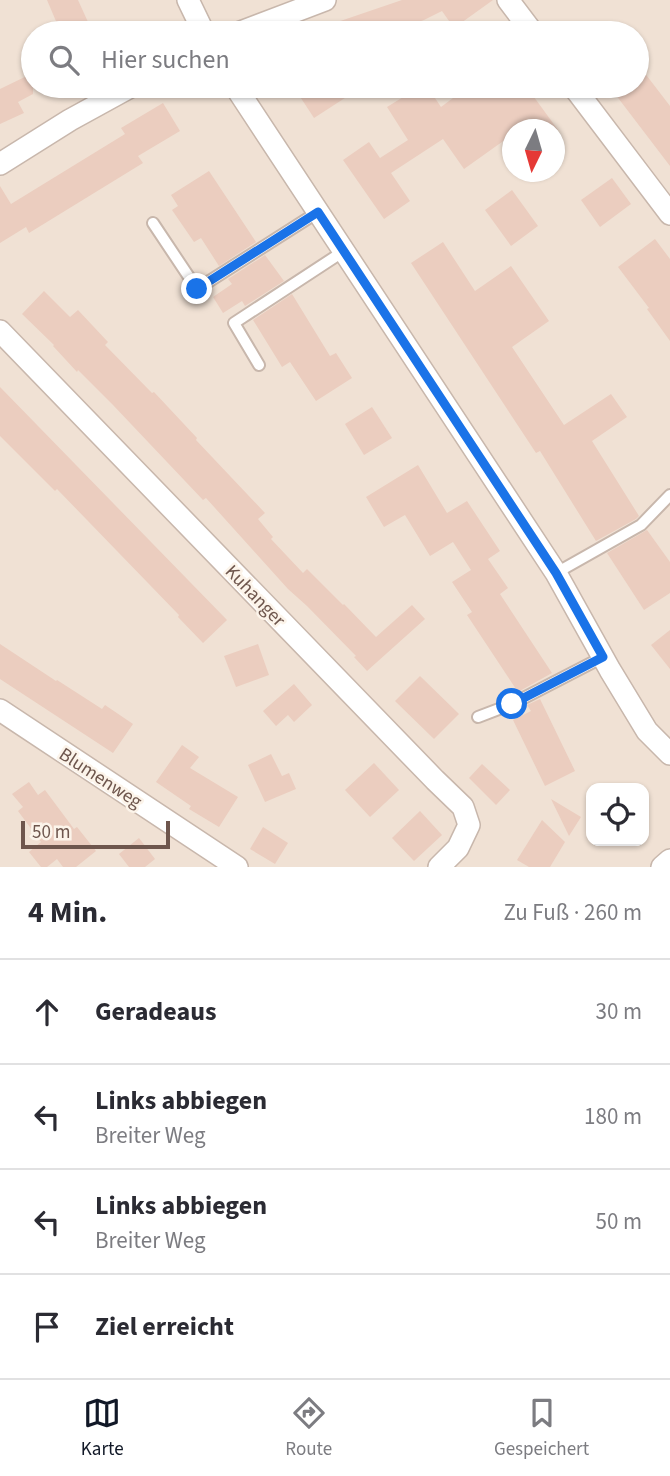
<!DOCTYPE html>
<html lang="de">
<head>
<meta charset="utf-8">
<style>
  body { margin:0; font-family:"Source Sans 3",sans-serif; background:#f2f2f3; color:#2b2b33 }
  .controls { position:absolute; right:21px; bottom:21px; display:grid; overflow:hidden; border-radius:14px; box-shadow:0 2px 5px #0004 }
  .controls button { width:63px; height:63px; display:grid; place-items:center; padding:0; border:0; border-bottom:2px solid #e1e1e2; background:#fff; color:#2b2b33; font:35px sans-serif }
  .compass { position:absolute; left:502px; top:119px; width:63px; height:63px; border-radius:50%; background:#fff; box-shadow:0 2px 5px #0004; rotate:185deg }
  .scale { position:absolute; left:21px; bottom:18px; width:149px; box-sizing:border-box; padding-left:7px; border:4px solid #6e564d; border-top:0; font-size:19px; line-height:24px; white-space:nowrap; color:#6e564d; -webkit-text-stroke:5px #fcf4ea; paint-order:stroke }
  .stop { position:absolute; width:21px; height:21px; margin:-16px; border:5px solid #1a73e8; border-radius:50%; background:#fff }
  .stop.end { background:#1a73e8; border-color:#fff; box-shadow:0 2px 7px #0008 }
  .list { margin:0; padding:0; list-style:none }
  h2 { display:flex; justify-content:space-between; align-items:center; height:91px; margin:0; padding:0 28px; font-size:30px }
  h2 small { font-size:23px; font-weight:400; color:#7c7c81 }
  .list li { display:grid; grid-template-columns:46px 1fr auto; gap:21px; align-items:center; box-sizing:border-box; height:105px; padding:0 28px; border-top:2px solid #e1e1e2 }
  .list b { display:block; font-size:26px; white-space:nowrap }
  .list p { margin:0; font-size:23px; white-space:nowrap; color:#7c7c81 }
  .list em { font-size:23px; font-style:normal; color:#7c7c81 }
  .icon { flex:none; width:38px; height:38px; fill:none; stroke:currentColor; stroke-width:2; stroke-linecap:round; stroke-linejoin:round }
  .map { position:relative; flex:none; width:670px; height:867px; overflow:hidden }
  .search { position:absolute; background:#fff; box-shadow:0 2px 5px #0004; left:21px; right:21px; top:21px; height:77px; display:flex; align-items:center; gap:18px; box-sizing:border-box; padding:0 24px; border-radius:38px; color:#7c7c81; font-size:26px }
  .sheet { height:511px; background:#fff }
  nav { display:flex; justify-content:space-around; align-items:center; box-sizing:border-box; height:98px; border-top:2px solid #e1e1e2; background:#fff; font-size:19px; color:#7c7c81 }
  nav a { display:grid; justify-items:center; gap:4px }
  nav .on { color:#111827 }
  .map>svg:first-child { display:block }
  .residential { fill:#f0e1d4; fill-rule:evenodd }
  .building { fill:#ebcdbf }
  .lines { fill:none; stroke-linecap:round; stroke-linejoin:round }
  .lane-casing { stroke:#c8b7ac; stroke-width:14 }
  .street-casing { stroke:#c8b7ac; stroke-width:24 }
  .lane { stroke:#fff; stroke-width:10 }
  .street { stroke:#fff; stroke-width:21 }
  .route { stroke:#1a73e8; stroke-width:9 }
  .labels { text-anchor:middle; stroke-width:5; stroke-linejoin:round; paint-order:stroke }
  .street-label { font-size:19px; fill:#6e564d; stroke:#fcf4ea }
</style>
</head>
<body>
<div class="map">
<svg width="670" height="867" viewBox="0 0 670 867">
  <rect width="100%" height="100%" fill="#f9efe4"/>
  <!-- residential -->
  <path class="residential" d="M0,0H670V867H0ZM33,33H637V86H33ZM512,130H554V172H512ZM591,788H644V841H591Z"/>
  <!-- building -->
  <g class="building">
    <path d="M47,0H78L93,33H61Z"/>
    <path d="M402,0H493L454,28L442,11L424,20L388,33H312L311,31Z"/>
    <path d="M637,63L670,106V166L609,86H637Z"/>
    <path d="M33,73V94L18,102L24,113L0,124V89Z"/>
    <path d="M293,86H342L348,96L314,118Z"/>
    <path d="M421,86H427L441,107L469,86H551L534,97L558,130H513V134L464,169L443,139L391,173L410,201L384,219L343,160L369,142L380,158L408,140L387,107Z"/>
    <path d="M163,103L180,131L138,156L143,163L29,233L26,227L0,243V186L11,204L125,134L121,128Z"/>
    <path d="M209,171L256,242L219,266L201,238L194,242L172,210L178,206L171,195Z"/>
    <path d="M612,178L631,204L600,227L581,200Z"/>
    <path d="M512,190L538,226L511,246L485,210Z"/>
    <path d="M655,239L670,259V341L647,309L649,308L618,267Z"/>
    <path d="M443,242L475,291L511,266L549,321L512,347L564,425L611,394L627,417L592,441L639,516L636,519L596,541L540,451L536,453L411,263Z"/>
    <path d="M265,255L284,281L245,306L242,301L223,313L213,297L232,284L228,279Z"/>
    <path d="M44,291L70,317L78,310L108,342L105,345L152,393L154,392L197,438L196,440L265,513L258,519L273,537L271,539L303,573L307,569L343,605L344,604L376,637L412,605L425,619L367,671L354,657L356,656L307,606L288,589L206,498L203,500L113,405L78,370L77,372L53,346L54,345L22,314Z"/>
    <path d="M292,294L330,356L336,353L352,378L316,401L290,362L282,367L253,320Z"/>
    <path d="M0,387L227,620L203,643L178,617L179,615L57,489L55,491L0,436Z"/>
    <path d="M372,407L392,438L364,455L345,424Z"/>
    <path d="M418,465L447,513L467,501L500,551L488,559L508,588L500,594L552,673L518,692L467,615L472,612L452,582L471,570L453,542L430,556L405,515L384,527L366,497Z"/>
    <path d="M647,530L670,562V593L644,610L607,553Z"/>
    <path d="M670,630V669L651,645Z"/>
    <path d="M0,644L56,681L57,680L102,709L105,705L133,724L113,753L0,679Z"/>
    <path d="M258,644L269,675L236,687L224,656Z"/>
    <path d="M420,676L459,714L434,739L395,701Z"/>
    <path d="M294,684L312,705L294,722L288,715L276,726L263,711Z"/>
    <path d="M540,699L575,771L545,786L513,720L531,711L527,705Z"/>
    <path d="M182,745L199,757L190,768L238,797L219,827L189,809L191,806L156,782Z"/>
    <path d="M271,754L282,776L289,773L296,789L265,802L248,765Z"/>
    <path d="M374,763L399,790L370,817L345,790Z"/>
    <path d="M482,764L510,790L496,805L469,778Z"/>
    <path d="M29,782L38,795L45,790L74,829L77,827L96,851L76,867H63L57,859L47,867H41L29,852L41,842L18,811L23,807L12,794Z"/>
    <path d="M551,799L581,817L569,836Z"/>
    <path d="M420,811L442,835L414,861L392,838Z"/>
    <path d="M542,820L565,842L550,867H529L517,860Z"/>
    <path d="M263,827L288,843L275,864L250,849Z"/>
    <path d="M139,838L155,859L145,867H129L119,854Z"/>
  </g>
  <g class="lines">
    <!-- lane casing -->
    <g class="lane-casing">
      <g id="lane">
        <path d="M153,223L197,289L318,212"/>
        <path d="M259,365L234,323L344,251"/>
        <path d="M556,573L641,525L670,495"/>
        <path d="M478,717L512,704L603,657"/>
      </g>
    </g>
    <!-- street casing -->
    <g class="street-casing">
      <g id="street">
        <path d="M188,0L204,33"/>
        <path d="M508,0L533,33"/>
        <path d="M238,33L325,0"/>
        <path d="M235,86L556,573L610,670L647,731L670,754"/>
        <path d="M573,86L670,214"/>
        <path d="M0,164L70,120L132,86"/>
        <path d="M0,331L435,780L463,807L469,825L458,848L439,867"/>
        <path d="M0,710L237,867"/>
        <path d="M662,867L670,860"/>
      </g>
    </g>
    <!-- lane -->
    <use href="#lane" class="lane"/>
    <!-- street -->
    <use href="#street" class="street"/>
  </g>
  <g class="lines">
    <!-- route -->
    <path class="route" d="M197,289L318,212L556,573L603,657L512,704"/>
  </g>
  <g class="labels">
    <!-- street labels -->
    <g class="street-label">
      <text transform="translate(256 595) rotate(46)" y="7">Kuhanger</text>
      <text transform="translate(101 777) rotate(33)" y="7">Blumenweg</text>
    </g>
  </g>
</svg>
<div class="controls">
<button><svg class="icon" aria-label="locate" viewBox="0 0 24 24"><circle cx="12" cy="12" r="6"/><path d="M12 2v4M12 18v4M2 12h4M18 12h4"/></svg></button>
</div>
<svg class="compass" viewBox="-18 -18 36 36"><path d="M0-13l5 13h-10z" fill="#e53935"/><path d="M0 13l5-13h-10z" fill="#7c7c81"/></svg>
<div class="scale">50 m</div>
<div class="stop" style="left:512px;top:704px"></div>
<div class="stop end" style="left:197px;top:289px"></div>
<div class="search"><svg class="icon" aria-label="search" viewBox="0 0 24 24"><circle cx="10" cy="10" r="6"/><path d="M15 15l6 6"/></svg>Hier suchen</div>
</div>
<section class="sheet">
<h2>4 Min.<small>Zu Fuß · 260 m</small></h2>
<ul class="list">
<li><svg class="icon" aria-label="ahead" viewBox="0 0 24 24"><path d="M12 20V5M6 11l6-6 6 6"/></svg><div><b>Geradeaus</b></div><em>30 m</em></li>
<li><svg class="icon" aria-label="left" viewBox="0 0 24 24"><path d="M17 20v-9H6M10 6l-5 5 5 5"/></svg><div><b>Links abbiegen</b><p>Breiter Weg</p></div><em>180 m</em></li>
<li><svg class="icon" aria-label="left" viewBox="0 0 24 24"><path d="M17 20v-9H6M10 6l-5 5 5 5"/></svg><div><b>Links abbiegen</b><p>Breiter Weg</p></div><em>50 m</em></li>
<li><svg class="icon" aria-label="arrive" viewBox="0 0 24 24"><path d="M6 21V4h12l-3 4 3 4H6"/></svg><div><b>Ziel erreicht</b></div></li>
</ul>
</section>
<nav>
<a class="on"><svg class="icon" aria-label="map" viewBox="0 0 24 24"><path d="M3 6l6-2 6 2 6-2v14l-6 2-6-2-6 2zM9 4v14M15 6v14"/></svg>Karte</a>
<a><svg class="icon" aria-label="directions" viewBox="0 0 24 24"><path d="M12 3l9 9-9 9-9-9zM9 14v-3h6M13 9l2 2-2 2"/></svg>Route</a>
<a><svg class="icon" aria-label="saved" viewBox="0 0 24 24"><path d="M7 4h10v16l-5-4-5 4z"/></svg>Gespeichert</a>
</nav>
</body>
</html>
